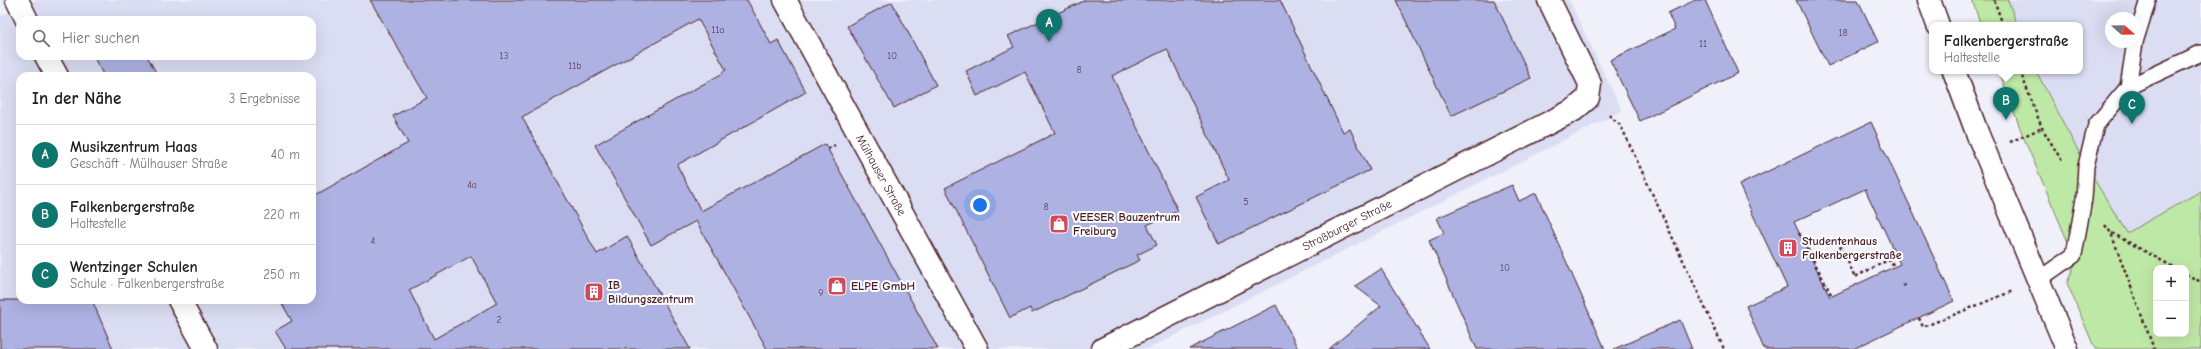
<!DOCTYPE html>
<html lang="de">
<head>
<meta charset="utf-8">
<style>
  body { margin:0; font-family:"Comic Neue",sans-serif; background:#f6f6f6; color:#202124 }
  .controls { position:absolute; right:12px; bottom:12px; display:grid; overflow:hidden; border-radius:8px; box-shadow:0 4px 16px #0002 }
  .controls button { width:36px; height:36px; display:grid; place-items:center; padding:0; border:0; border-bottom:1px solid #e0e0e0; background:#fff; color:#202124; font:20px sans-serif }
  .compass { position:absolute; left:2105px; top:12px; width:36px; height:36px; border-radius:50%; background:#fff; box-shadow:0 4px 16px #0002; rotate:110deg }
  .you { position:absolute; left:980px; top:205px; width:14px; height:14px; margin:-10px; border:3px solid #fff; border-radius:50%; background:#1a73e8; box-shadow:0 0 0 6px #1a73e833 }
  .badge { display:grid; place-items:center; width:26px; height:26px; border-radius:50%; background:#0f766e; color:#fff; font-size:13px; font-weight:700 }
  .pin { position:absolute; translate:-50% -33px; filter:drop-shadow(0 1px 2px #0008) }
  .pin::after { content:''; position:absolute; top:21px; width:14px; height:12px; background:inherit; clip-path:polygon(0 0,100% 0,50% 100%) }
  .popup { position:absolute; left:1929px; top:22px; width:154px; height:52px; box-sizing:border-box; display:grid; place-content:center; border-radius:8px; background:#fff; filter:drop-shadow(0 1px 3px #0005); font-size:13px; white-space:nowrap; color:#757577 }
  .popup b { font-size:15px; color:#202124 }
  .popup::after { content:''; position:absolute; left:50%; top:100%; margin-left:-8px; border:8px solid transparent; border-top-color:#fff }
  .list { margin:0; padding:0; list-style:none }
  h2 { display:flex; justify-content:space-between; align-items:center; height:52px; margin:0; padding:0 16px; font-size:17px }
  h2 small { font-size:13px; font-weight:400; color:#757577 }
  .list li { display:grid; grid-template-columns:26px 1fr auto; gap:12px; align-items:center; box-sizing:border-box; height:60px; padding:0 16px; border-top:1px solid #e0e0e0 }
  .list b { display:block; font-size:15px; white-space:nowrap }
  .list p { margin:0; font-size:13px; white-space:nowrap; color:#757577 }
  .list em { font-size:13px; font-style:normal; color:#757577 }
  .icon { flex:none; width:22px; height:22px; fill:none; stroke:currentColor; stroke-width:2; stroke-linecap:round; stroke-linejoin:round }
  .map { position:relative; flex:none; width:2201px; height:349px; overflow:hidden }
  .search { position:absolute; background:#fff; box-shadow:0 4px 16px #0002; left:16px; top:16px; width:300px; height:44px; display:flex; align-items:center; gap:10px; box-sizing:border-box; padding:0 14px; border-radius:12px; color:#757577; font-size:15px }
  .panel { position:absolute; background:#fff; box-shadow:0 4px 16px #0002; left:16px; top:72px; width:300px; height:232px; border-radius:12px }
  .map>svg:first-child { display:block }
  .built { fill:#dbddf2; fill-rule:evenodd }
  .green { fill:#bee8a5; stroke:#848468; fill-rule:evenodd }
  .building { fill:#adb2e3; stroke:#4a1f2b; fill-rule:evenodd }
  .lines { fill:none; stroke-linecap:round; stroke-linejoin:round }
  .service-casing { stroke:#4a1f2b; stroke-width:18 }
  .minor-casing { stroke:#4a1f2b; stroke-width:25 }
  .path { stroke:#4a1f2b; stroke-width:2.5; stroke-dasharray:3 3; stroke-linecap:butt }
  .service { stroke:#fff; stroke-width:15 }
  .minor { stroke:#fff; stroke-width:22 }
  .labels { text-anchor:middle; stroke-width:4; stroke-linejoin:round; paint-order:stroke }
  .number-label { font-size:10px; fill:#634459 }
  .street-label { font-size:12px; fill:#4a1f2b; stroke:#fff }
  .poi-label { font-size:12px; font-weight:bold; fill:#4a1f2b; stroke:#fff; text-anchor:start }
</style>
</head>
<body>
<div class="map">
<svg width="2201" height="349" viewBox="0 0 2201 349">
  <rect width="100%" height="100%" fill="#eff0f9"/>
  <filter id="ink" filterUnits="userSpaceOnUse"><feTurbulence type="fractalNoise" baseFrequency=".025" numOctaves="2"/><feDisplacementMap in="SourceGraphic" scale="8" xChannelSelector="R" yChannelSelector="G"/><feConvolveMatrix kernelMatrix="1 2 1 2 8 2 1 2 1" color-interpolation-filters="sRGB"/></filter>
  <g filter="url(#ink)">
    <!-- built -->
    <g class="built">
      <path d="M36,0H1569L1622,111L1148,349H0V16ZM20,20H312V56H20ZM20,76H312V300H20Z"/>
      <path d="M2008,0H2201V191L2127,233L2086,166L2036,71H2080V25H2017ZM2111,18H2135V42H2111Z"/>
    </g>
    <!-- green -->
    <g class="green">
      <path d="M1972,0H2008L2017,25H1981Z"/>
      <path d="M1999,71H2036L2086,166L2127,233L2201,191V349H2095L2067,283L2076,261L2023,136ZM2156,268H2186V334H2156Z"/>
    </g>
    <!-- building -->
    <g class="building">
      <path d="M370,0H747L771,44L778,40L806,92L677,165L701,211L825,144L938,349H767L696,221L651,245L595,145L723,73L722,72L726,70L698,19L522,117L597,254L627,236L690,349H286L275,331L292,321L280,300H312V197L408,143L393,116L427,98ZM471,256L497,303L434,339L409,290Z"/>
      <path d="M1086,0H1280L1343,132L1350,129L1370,170L1219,244L1196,197L1229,180L1167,49L1112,76L1178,211L1147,225L1157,245L1137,255L1140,260L1032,313L1030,308L1010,318L945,188L1055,133L1025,72L977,96L966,71L1014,47L1008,36Z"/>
      <path d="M1396,0H1494L1531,78L1451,116Z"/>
      <path d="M1695,0H1705L1738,73L1640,121L1610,60L1675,29L1668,13Z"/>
      <path d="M1796,0H1858L1878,42L1828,66Z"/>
      <path d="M892,2L936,85L894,108L847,26Z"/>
      <path d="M93,56H147L158,76H104Z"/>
      <path d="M1871,122L1954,301L1853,349H1764L1746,306L1787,287L1739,185ZM1865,189L1900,264L1830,297L1794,222Z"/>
      <path d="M1512,185L1519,201L1536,193L1605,349H1477L1429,240L1444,233L1437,218Z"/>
      <path d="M1381,269L1430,349H1329L1381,306L1355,286Z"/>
      <path d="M0,300H92L113,349H0Z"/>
      <path d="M1276,305L1298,349H1189Z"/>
      <path d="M1680,320L1692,349H1614Z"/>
    </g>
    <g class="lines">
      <!-- service casing -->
      <g class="service-casing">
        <g id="service">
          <path d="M2135,42L2148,0"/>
          <path d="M2128,87L2135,42"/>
          <path d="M2038,280L2074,255L2084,199L2086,166L2096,125L2128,87L2201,53"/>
        </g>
      </g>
      <!-- minor casing -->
      <g class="minor-casing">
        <g id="minor">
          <path d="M17,0L27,20"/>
          <path d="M785,0L977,349"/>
          <path d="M1929,0L1938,25"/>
          <path d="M46,56L57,76"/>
          <path d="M1954,71L1978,135L2067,349"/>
          <path d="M179,300L206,349"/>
          <path d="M1103,349L1574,110L1588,98L1590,84L1549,0"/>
        </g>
      </g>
      <!-- path -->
      <g class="path">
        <path d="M1994,0L2003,25"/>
        <path d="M2020,71L2042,128L2062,161"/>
        <path d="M1609,115L1621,126L1724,349"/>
        <path d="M2010,142L2042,128"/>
        <path d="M828,149L835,145"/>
        <path d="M2105,225L2111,233L2154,349"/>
        <path d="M1799,233L1832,296"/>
        <path d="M2112,233L2175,268"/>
        <path d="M1812,256L1819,258L1841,247L1855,277L1890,259L1894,267"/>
        <path d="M2186,274L2201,282"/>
        <path d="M1903,286L1908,283"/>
        <path d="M1919,318L1923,327L2013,291"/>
      </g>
      <!-- service -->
      <use href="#service" class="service"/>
      <!-- minor -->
      <use href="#minor" class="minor"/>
    </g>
  </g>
  <!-- icons -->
  <defs>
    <g id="shop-square" transform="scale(1)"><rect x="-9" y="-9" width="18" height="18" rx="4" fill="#d1495b" stroke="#fff"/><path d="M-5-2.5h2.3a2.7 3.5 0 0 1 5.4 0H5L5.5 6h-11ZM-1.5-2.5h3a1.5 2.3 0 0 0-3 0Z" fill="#fff"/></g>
    <g id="building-square" transform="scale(1)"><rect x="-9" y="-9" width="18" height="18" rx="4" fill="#d1495b" stroke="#fff"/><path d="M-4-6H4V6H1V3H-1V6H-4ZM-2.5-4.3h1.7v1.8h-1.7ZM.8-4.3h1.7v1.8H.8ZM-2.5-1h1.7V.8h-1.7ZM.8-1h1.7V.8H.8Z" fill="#fff"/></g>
  </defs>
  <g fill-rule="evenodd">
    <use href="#shop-square" x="1059" y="224"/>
    <use href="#building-square" x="1788" y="248"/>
    <use href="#shop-square" x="837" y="286"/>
    <use href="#building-square" x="594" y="292"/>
  </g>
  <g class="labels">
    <!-- number labels -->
    <g class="number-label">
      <text x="718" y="33">11a</text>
      <text x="1843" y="36">18</text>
      <text x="1703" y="47">11</text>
      <text x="504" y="59">13</text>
      <text x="892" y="59">10</text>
      <text x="575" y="69">11b</text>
      <text x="1079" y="73">8</text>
      <text x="472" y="188">4a</text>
      <text x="1246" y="205">5</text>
      <text x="1046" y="210">8</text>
      <text x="373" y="244">4</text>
      <text x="1505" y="271">10</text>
      <text x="821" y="296">9</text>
      <text x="499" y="323">2</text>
    </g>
    <!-- street labels -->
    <g class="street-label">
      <text transform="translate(881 175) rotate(61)" y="4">Mülhauser Straße</text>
      <text transform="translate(1347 225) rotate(-27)" y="4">Straßburger Straße</text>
    </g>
    <!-- poi labels -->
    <g class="poi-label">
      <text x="1073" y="221">VEESER Bauzentrum<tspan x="1073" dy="14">Freiburg</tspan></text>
      <text x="1802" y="245">Studentenhaus<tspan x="1802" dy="14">Falkenbergerstraße</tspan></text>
      <text x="608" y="289">IB<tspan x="608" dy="14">Bildungszentrum</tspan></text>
      <text x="851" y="290">ELPE GmbH</text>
    </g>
  </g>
</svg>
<div class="controls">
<button>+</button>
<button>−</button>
</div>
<svg class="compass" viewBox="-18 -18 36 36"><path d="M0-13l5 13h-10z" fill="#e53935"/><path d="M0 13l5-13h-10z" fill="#757577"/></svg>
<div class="you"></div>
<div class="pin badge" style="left:1049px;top:42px">A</div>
<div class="pin badge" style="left:2006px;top:120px">B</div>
<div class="popup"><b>Falkenbergerstraße</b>Haltestelle</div>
<div class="pin badge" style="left:2132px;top:124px">C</div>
<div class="search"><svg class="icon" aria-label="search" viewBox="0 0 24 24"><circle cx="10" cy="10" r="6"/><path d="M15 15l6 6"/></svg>Hier suchen</div>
<section class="panel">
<h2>In der Nähe<small>3 Ergebnisse</small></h2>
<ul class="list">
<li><span class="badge">A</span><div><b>Musikzentrum Haas</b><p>Geschäft · Mülhauser Straße</p></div><em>40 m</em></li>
<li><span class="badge">B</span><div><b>Falkenbergerstraße</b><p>Haltestelle</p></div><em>220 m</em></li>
<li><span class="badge">C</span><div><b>Wentzinger Schulen</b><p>Schule · Falkenbergerstraße</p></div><em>250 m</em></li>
</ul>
</section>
</div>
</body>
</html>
